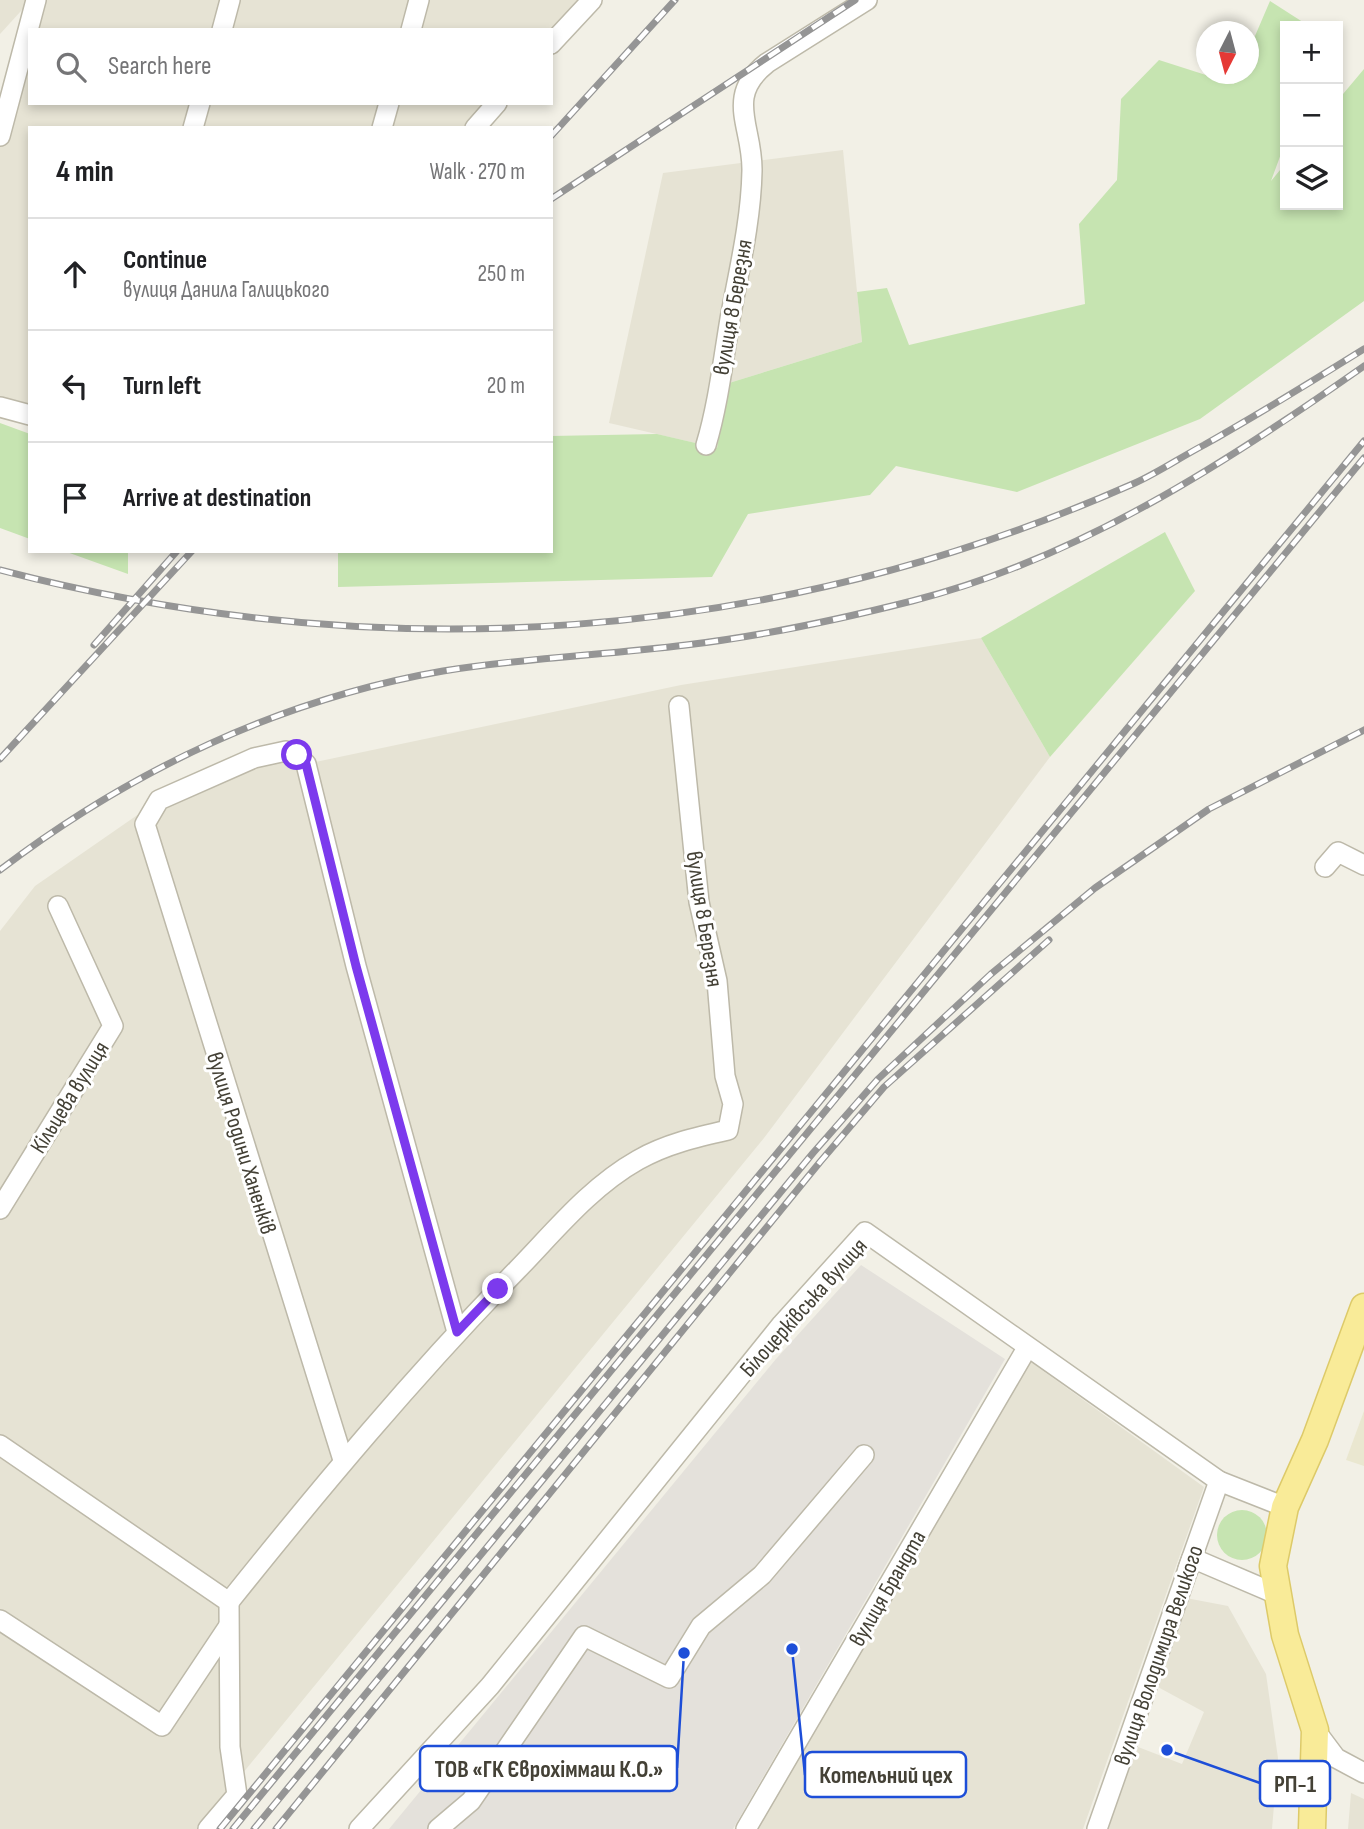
<!DOCTYPE html>
<html lang="en">
<head>
<meta charset="utf-8">
<style>
  body { margin:0; font-family:"Sofia Sans Condensed",sans-serif; background:#f2f2f2; color:#202124 }
  .controls { position:absolute; right:21px; top:21px; display:grid; overflow:hidden; border-radius:0px; box-shadow:0 4px 10px #0003 }
  .controls button { width:63px; height:63px; display:grid; place-items:center; padding:0; border:0; border-bottom:2px solid #e0e0e0; background:#fff; color:#202124; font:35px sans-serif }
  .compass { position:absolute; left:1196px; top:21px; width:63px; height:63px; border-radius:50%; background:#fff; box-shadow:0 4px 10px #0003; rotate:186deg }
  .stop { position:absolute; width:21px; height:21px; margin:-16px; border:5px solid #7c3aed; border-radius:50%; background:#fff }
  .stop.end { background:#7c3aed; border-color:#fff; box-shadow:0 2px 7px #0008 }
  .list { margin:0; padding:0; list-style:none }
  h2 { display:flex; justify-content:space-between; align-items:center; height:91px; margin:0; padding:0 28px; font-size:30px }
  h2 small { font-size:23px; font-weight:400; color:#757577 }
  .list li { display:grid; grid-template-columns:46px 1fr auto; gap:21px; align-items:center; box-sizing:border-box; height:112px; padding:0 28px; border-top:2px solid #e0e0e0 }
  .list b { display:block; font-size:26px; white-space:nowrap }
  .list p { margin:0; font-size:23px; white-space:nowrap; color:#757577 }
  .list em { font-size:23px; font-style:normal; color:#757577 }
  .icon { flex:none; width:38px; height:38px; fill:none; stroke:currentColor; stroke-width:2; stroke-linecap:round; stroke-linejoin:round }
  .map { position:relative; flex:none; width:1364px; height:1829px; overflow:hidden }
  .search { position:absolute; background:#fff; box-shadow:0 4px 10px #0003; left:28px; top:28px; width:525px; height:77px; display:flex; align-items:center; gap:18px; box-sizing:border-box; padding:0 24px; border-radius:0px; color:#757577; font-size:26px }
  .panel { position:absolute; background:#fff; box-shadow:0 4px 10px #0003; left:28px; top:126px; width:525px; height:427px; border-radius:0px }
  .map>svg:first-child { display:block }
  .residential { fill:#e6e3d4 }
  .industrial { fill:#e4e1db }
  .education { fill:#eae7d0 }
  .green { fill:#c6e4b1 }
  .lines { fill:none; stroke-linecap:round; stroke-linejoin:round }
  .minor-casing { stroke:#bdb9a9; stroke-width:22 }
  .major-casing { stroke:#ddca69; stroke-width:29 }
  .minor { stroke:#fff; stroke-width:19 }
  .major { stroke:#f9eb98; stroke-width:26 }
  .rail-casing { stroke:#959595; stroke-width:7 }
  .rail { stroke:#fff; stroke-width:4.5; stroke-dasharray:13; stroke-linecap:butt }
  .route { stroke:#7c3aed; stroke-width:9 }
  .labels { text-anchor:middle; stroke-width:6; stroke-linejoin:round; paint-order:stroke }
  .street-label { font-size:23px; fill:#444136; stroke:#fff }
  .leader { fill:none; stroke:#1d4ed8; stroke-width:2.5 }
  .callout-dot { fill:#1d4ed8; stroke:#fff; stroke-width:2.5 }
  .callout { fill:#fff; stroke:#1d4ed8; stroke-width:2.5 }
  .callout-label { font-size:24px; text-anchor:middle; font-weight:bold; fill:#444136 }
</style>
</head>
<body>
<div class="map">
<svg width="1364" height="1829" viewBox="0 0 1364 1829">
  <rect width="100%" height="100%" fill="#f2f0e6"/>
  <!-- residential -->
  <g class="residential">
    <path d="M0,0H31L0,34Z"/>
    <path d="M36,0H592L551,30H30V103H497L475,128H30V415L0,407V136Z"/>
    <path d="M843,150L862,342L729,383L717,448L609,423L663,173Z"/>
    <path d="M981,638L1050,757L764,1138L197,1829H0V931L35,886L159,800L286,751L306,764L681,685Z"/>
    <path d="M1028,1360L1204,1487L1083,1829H757Z"/>
    <path d="M1186,1598L1228,1606L1266,1674L1278,1758L1272,1829H1105L1133,1745L1182,1764L1204,1712L1156,1686Z"/>
    <path d="M1351,1793L1364,1799V1829H1348Z"/>
  </g>
  <!-- industrial -->
  <path class="industrial" d="M861,1265L1005,1359L733,1829H389L776,1359Z"/>
  <!-- education -->
  <path class="education" d="M1364,1411V1466L1346,1460Z"/>
  <!-- green -->
  <g class="green">
    <path d="M1270,1L1309,26H1285V143L1271,181L1285,164V205H1338V100L1364,69V301L1200,419L1017,492L896,466L870,495L748,514L712,577L338,587V551H551V436L657,434L717,448L729,383L862,342L857,292L887,288L909,345L1085,304L1079,224L1117,180L1121,99L1159,60L1234,84L1238,74H1248L1249,50Z"/>
    <path d="M0,423L30,434V539L0,528Z"/>
    <path d="M1165,532L1195,591L1050,757L981,638Z"/>
    <path d="M64,551H128V574Z"/>
    <circle cx="1242" cy="1535" r="25"/>
  </g>
  <g class="lines">
    <!-- minor casing -->
    <g class="minor-casing">
      <g id="minor">
        <path d="M222,30L230,0"/>
        <path d="M411,30L419,0"/>
        <path d="M551,44L592,0"/>
        <path d="M193,128L200,103"/>
        <path d="M382,128L389,103"/>
        <path d="M475,128L497,103"/>
        <path d="M0,136L36,0"/>
        <path d="M0,407L30,415"/>
        <path d="M706,445C718,405 723,361 730,319C739,270 751,221 752,171C753,126 724,97 767,63L867,0"/>
        <path d="M1325,867L1338,852L1364,865"/>
        <path d="M0,1209L113,1026L58,906"/>
        <path d="M0,1445L229,1602L230,1747L237,1795L208,1829"/>
        <path d="M343,1460L145,824L159,800L254,758L286,751L297,755L306,764L356,966L457,1332"/>
        <path d="M1188,1569L1219,1481"/>
        <path d="M229,1602C321,1487 414,1376 517,1270C554,1232 590,1187 638,1160C666,1144 697,1137 728,1130L733,1104L725,1076L717,981L699,902L679,706"/>
        <path d="M0,1620L162,1726L228,1627"/>
        <path d="M1315,1730L1336,1758L1364,1773"/>
        <path d="M359,1829L490,1686L782,1324L865,1232L1219,1481L1285,1507"/>
        <path d="M438,1829L471,1801L584,1636L669,1678L701,1626L762,1575L864,1455"/>
        <path d="M746,1829L1027,1348"/>
        <path d="M1097,1829L1192,1558L1276,1594"/>
      </g>
    </g>
    <!-- major casing -->
    <g class="major-casing">
      <path id="major" d="M1312,1829L1315,1730L1285,1635L1273,1566L1285,1507L1315,1440L1364,1307"/>
    </g>
    <!-- minor -->
    <use href="#minor" class="minor"/>
    <!-- major -->
    <use href="#major" class="major"/>
    <!-- rail casing -->
    <g class="rail-casing">
      <g id="rail">
        <path d="M551,136L675,0"/>
        <path d="M551,199L855,0"/>
        <path d="M0,570C383,670 772,644 1135,483C1159,472 1181,457 1204,445C1259,414 1311,382 1364,349"/>
        <path d="M94,645L177,551"/>
        <path d="M0,759L192,551"/>
        <path d="M0,870C130,771 281,699 443,671C523,658 605,655 686,645C763,636 837,620 912,601C1078,559 1226,463 1364,366"/>
        <path d="M220,1829L1364,441"/>
        <path d="M233,1829L1364,458"/>
        <path d="M254,1829L813,1153L878,1079L991,974L1095,888L1209,809L1364,730"/>
        <path d="M276,1829L820,1162L884,1087L1049,940"/>
      </g>
    </g>
    <!-- rail -->
    <use href="#rail" class="rail"/>
  </g>
  <g class="lines">
    <!-- route -->
    <path class="route" d="M297,755L306,764L356,966L457,1332L498,1289"/>
  </g>
  <g class="labels">
    <!-- street labels -->
    <g class="street-label">
      <text transform="translate(732 307) rotate(-80)" y="8">вулиця 8 Березня</text>
      <text transform="translate(705 919) rotate(81)" y="8">вулиця 8 Березня</text>
      <text transform="translate(69 1097) rotate(-58)" y="8">Кільцева вулиця</text>
      <text transform="translate(242 1143) rotate(73)" y="8">вулиця Родини Ханенків</text>
      <text transform="translate(803 1307) rotate(-48)" y="8">Білоцерківська вулиця</text>
      <text transform="translate(887 1588) rotate(-60)" y="8">вулиця Брандта</text>
      <text transform="translate(1158 1655) rotate(-71)" y="8">вулиця Володимира Великого</text>
    </g>
  </g>
  <!-- callouts -->
  <path class="leader" d="M684 1653L677 1768M792 1649L805 1775M1167 1750L1260 1783"/>
  <g class="callout-dot">
    <circle cx="684" cy="1653" r="7"/>
    <circle cx="792" cy="1649" r="7"/>
    <circle cx="1167" cy="1750" r="7"/>
  </g>
  <g class="callout">
    <rect x="420" y="1746" width="257" height="45" rx="7"/>
    <rect x="805" y="1752" width="161" height="45" rx="7"/>
    <rect x="1260" y="1761" width="70" height="45" rx="7"/>
  </g>
  <g class="callout-label">
    <text x="549" y="1777">ТОВ «ГК Єврохіммаш К.О.»</text>
    <text x="886" y="1783">Котельний цех</text>
    <text x="1295" y="1792">РП-1</text>
  </g>
</svg>
<div class="controls">
<button>+</button>
<button>−</button>
<button><svg class="icon" aria-label="layers" viewBox="0 0 24 24"><path d="M12 4l9 5-9 5-9-5zM3 14l9 5 9-5"/></svg></button>
</div>
<svg class="compass" viewBox="-18 -18 36 36"><path d="M0-13l5 13h-10z" fill="#e53935"/><path d="M0 13l5-13h-10z" fill="#757577"/></svg>
<div class="stop" style="left:297px;top:755px"></div>
<div class="stop end" style="left:498px;top:1289px"></div>
<div class="search"><svg class="icon" aria-label="search" viewBox="0 0 24 24"><circle cx="10" cy="10" r="6"/><path d="M15 15l6 6"/></svg>Search here</div>
<section class="panel">
<h2>4 min<small>Walk · 270 m</small></h2>
<ul class="list">
<li><svg class="icon" aria-label="ahead" viewBox="0 0 24 24"><path d="M12 20V5M6 11l6-6 6 6"/></svg><div><b>Continue</b><p>вулиця Данила Галицького</p></div><em>250 m</em></li>
<li><svg class="icon" aria-label="left" viewBox="0 0 24 24"><path d="M17 20v-9H6M10 6l-5 5 5 5"/></svg><div><b>Turn left</b></div><em>20 m</em></li>
<li><svg class="icon" aria-label="arrive" viewBox="0 0 24 24"><path d="M6 21V4h12l-3 4 3 4H6"/></svg><div><b>Arrive at destination</b></div></li>
</ul>
</section>
</div>
</body>
</html>
